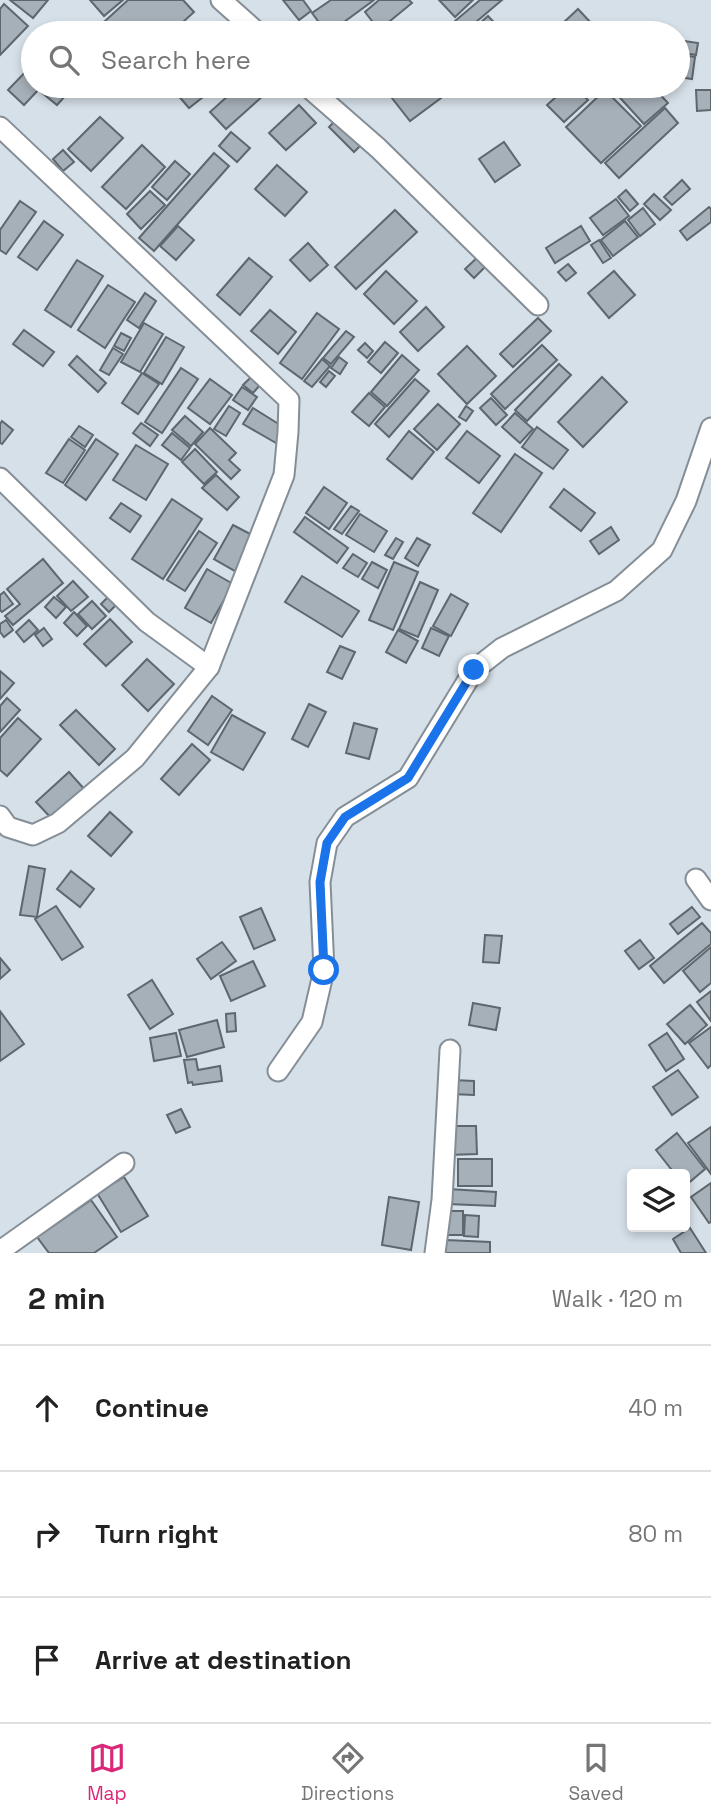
<!DOCTYPE html>
<html lang="en">
<head>
<meta charset="utf-8">
<style>
  body { margin:0; font-family:"Space Grotesk",sans-serif; background:#f6f6f6; color:#222 }
  .controls { position:absolute; right:21px; bottom:21px; display:grid; overflow:hidden; border-radius:7px; box-shadow:0 4px 10px #0003 }
  .controls button { width:63px; height:63px; display:grid; place-items:center; padding:0; border:0; border-bottom:2px solid #e0e0e0; background:#fff; color:#222; font:35px sans-serif }
  .stop { position:absolute; width:21px; height:21px; margin:-16px; border:5px solid #1a73e8; border-radius:50%; background:#fff }
  .stop.end { background:#1a73e8; border-color:#fff; box-shadow:0 2px 7px #0008 }
  .list { margin:0; padding:0; list-style:none }
  h2 { display:flex; justify-content:space-between; align-items:center; height:91px; margin:0; padding:0 28px; font-size:30px }
  h2 small { font-size:23px; font-weight:400; color:#767676 }
  .list li { display:grid; grid-template-columns:46px 1fr auto; gap:21px; align-items:center; box-sizing:border-box; height:126px; padding:0 28px; border-top:2px solid #e0e0e0 }
  .list b { display:block; font-size:26px; white-space:nowrap }
  .list em { font-size:23px; font-style:normal; color:#767676 }
  .icon { flex:none; width:38px; height:38px; fill:none; stroke:currentColor; stroke-width:2; stroke-linecap:round; stroke-linejoin:round }
  .map { position:relative; flex:none; width:711px; height:1253px; overflow:hidden }
  .search { position:absolute; background:#fff; box-shadow:0 4px 10px #0003; left:21px; right:21px; top:21px; height:77px; display:flex; align-items:center; gap:18px; box-sizing:border-box; padding:0 24px; border-radius:38px; color:#767676; font-size:26px }
  .sheet { height:469px; background:#fff }
  nav { display:flex; justify-content:space-around; align-items:center; box-sizing:border-box; height:98px; border-top:2px solid #e0e0e0; background:#fff; font-size:19px; color:#767676 }
  nav a { display:grid; justify-items:center; gap:4px }
  nav .on { color:#db2777 }
  .map>svg:first-child { display:block }
  .building { fill:#a6b0b8; stroke:#5e676e; stroke-width:2 }
  .lines { fill:none; stroke-linecap:round; stroke-linejoin:round }
  .street-casing { stroke:#858e96; stroke-width:23 }
  .street { stroke:#fff; stroke-width:19 }
  .route { stroke:#1a73e8; stroke-width:9 }
</style>
</head>
<body>
<div class="map">
<svg width="711" height="1253" viewBox="0 0 711 1253">
  <rect width="100%" height="100%" fill="#d6e0e8"/>
  <!-- building -->
  <g class="building">
    <path d="M10,0H48L33,18Z"/>
    <path d="M90,0H123L104,16Z"/>
    <path d="M128,0H183L194,12L171,33H117L105,21Z"/>
    <path d="M283,0H303L311,11L299,20Z"/>
    <path d="M331,0H374L329,33H327L312,13Z"/>
    <path d="M379,0H409L412,3L379,30L365,12Z"/>
    <path d="M439,0H473L455,17Z"/>
    <path d="M480,0H502L463,33H455L449,26Z"/>
    <path d="M4,4L28,26L0,55V9Z"/>
    <path d="M578,9L592,24L582,33H572L563,23Z"/>
    <path d="M488,16L504,33H469Z"/>
    <path d="M678,40L698,43L696,55L678,52Z"/>
    <path d="M678,54L695,57L692,79L678,77Z"/>
    <path d="M33,64V86H42L24,105L8,90Z"/>
    <path d="M46,86H74L57,105L41,92Z"/>
    <path d="M170,86H217L189,108Z"/>
    <path d="M239,86H255L264,95L226,129L210,112Z"/>
    <path d="M258,86H276L278,87L268,96Z"/>
    <path d="M368,86H387L376,95Z"/>
    <path d="M397,86H432L441,98L410,121L388,93Z"/>
    <path d="M458,86H478L465,95Z"/>
    <path d="M568,86H574L588,100L564,122L547,105Z"/>
    <path d="M618,86H652L668,103L644,124L613,90Z"/>
    <path d="M605,90L641,126L601,163L566,127Z"/>
    <path d="M696,90H711V110L697,111Z"/>
    <path d="M299,105L316,123L286,150L269,133Z"/>
    <path d="M665,108L678,123L619,178L605,163Z"/>
    <path d="M100,117L123,138L91,171L68,149Z"/>
    <path d="M339,117L364,142L354,152L329,127Z"/>
    <path d="M231,132L250,148L237,162L219,146Z"/>
    <path d="M504,142L520,165L495,182L479,159Z"/>
    <path d="M142,145L165,167L126,209L102,187Z"/>
    <path d="M63,150L74,162L63,171L53,159Z"/>
    <path d="M214,153L229,166L154,251L139,238Z"/>
    <path d="M175,161L190,174L167,200L152,187Z"/>
    <path d="M277,165L307,192L285,216L255,189Z"/>
    <path d="M682,180L690,189L672,205L664,197Z"/>
    <path d="M626,190L638,204L630,211L618,197Z"/>
    <path d="M150,191L165,205L141,229L127,214Z"/>
    <path d="M654,194L671,210L660,220L644,204Z"/>
    <path d="M616,199L629,216L603,235L590,218Z"/>
    <path d="M20,201L36,212L6,254L0,250V230Z"/>
    <path d="M709,207L711,209V222L687,240L680,231Z"/>
    <path d="M643,208L655,224L640,236L628,220Z"/>
    <path d="M395,210L417,232L356,289L335,267Z"/>
    <path d="M44,221L63,235L37,270L18,257Z"/>
    <path d="M625,221L638,237L613,256L601,240Z"/>
    <path d="M178,226L194,240L176,260L160,246Z"/>
    <path d="M581,226L590,241L555,263L546,248Z"/>
    <path d="M599,240L611,258L603,263L591,245Z"/>
    <path d="M308,243L328,265L310,281L290,260Z"/>
    <path d="M481,254L489,263L474,278L465,269Z"/>
    <path d="M249,258L272,277L240,315L217,295Z"/>
    <path d="M77,260L103,276L71,327L45,310Z"/>
    <path d="M568,264L576,273L566,281L558,272Z"/>
    <path d="M386,271L417,301L394,324L364,294Z"/>
    <path d="M614,271L635,295L609,318L588,293Z"/>
    <path d="M108,285L135,302L105,348L78,330Z"/>
    <path d="M145,293L156,301L139,328L127,320Z"/>
    <path d="M426,307L444,327L418,351L400,332Z"/>
    <path d="M270,310L296,332L278,354L251,331Z"/>
    <path d="M317,313L339,329L302,379L280,363Z"/>
    <path d="M538,318L551,331L513,367L500,354Z"/>
    <path d="M144,323L163,334L140,372L121,362Z"/>
    <path d="M24,330L54,352L43,366L13,344Z"/>
    <path d="M346,331L354,337L331,364L323,358Z"/>
    <path d="M121,333L131,338L124,351L114,346Z"/>
    <path d="M166,337L184,347L162,384L144,373Z"/>
    <path d="M385,342L398,353L381,373L368,362Z"/>
    <path d="M365,343L373,351L367,358L358,350Z"/>
    <path d="M542,345L557,360L505,409L491,394Z"/>
    <path d="M467,346L496,376L467,404L438,374Z"/>
    <path d="M113,348L123,354L109,375L100,370Z"/>
    <path d="M402,355L419,370L387,406L371,392Z"/>
    <path d="M77,356L106,383L98,392L69,365Z"/>
    <path d="M339,357L347,363L340,374L331,368Z"/>
    <path d="M322,359L330,366L312,387L304,381Z"/>
    <path d="M559,364L571,375L527,421L515,410Z"/>
    <path d="M181,368L198,379L162,433L145,422Z"/>
    <path d="M329,371L335,376L326,387L320,382Z"/>
    <path d="M142,373L159,384L138,414L122,403Z"/>
    <path d="M251,377L260,385L253,393L243,385Z"/>
    <path d="M602,377L627,402L583,447L558,422Z"/>
    <path d="M210,379L232,395L210,424L188,408Z"/>
    <path d="M415,379L429,391L389,437L375,424Z"/>
    <path d="M242,387L257,397L248,410L233,400Z"/>
    <path d="M369,393L385,407L369,426L352,412Z"/>
    <path d="M491,398L507,415L496,425L480,408Z"/>
    <path d="M438,404L460,424L437,450L414,429Z"/>
    <path d="M229,406L240,413L226,436L214,429Z"/>
    <path d="M466,406L473,411L466,421L459,417Z"/>
    <path d="M253,408L285,428L276,443L243,424Z"/>
    <path d="M515,413L533,429L520,443L502,427Z"/>
    <path d="M185,416L203,432L191,446L172,430Z"/>
    <path d="M2,421L13,430L2,444L0,443V424Z"/>
    <path d="M141,423L158,435L150,446L133,433Z"/>
    <path d="M79,426L93,435L85,447L71,437Z"/>
    <path d="M537,427L568,450L553,469L522,447Z"/>
    <path d="M210,428L236,453L229,460L240,470L231,479L195,444Z"/>
    <path d="M409,431L434,452L412,479L387,459Z"/>
    <path d="M467,431L500,456L479,483L446,458Z"/>
    <path d="M172,433L190,448L181,460L162,445Z"/>
    <path d="M69,439L85,450L63,483L46,473Z"/>
    <path d="M96,439L118,454L86,500L65,485Z"/>
    <path d="M136,445L168,464L146,500L113,480Z"/>
    <path d="M195,449L217,472L204,484L182,462Z"/>
    <path d="M515,454L542,473L501,532L473,513Z"/>
    <path d="M216,475L239,497L227,510L202,488Z"/>
    <path d="M324,487L347,503L329,529L306,513Z"/>
    <path d="M564,489L595,513L581,531L550,507Z"/>
    <path d="M172,499L202,519L163,579L132,559Z"/>
    <path d="M121,503L141,516L130,532L110,518Z"/>
    <path d="M351,506L359,511L342,534L334,529Z"/>
    <path d="M360,514L387,531L374,552L346,535Z"/>
    <path d="M305,517L348,548L337,563L294,532Z"/>
    <path d="M233,525L254,536L235,571L214,559Z"/>
    <path d="M611,527L619,540L599,554L590,541Z"/>
    <path d="M199,531L217,543L185,591L167,580Z"/>
    <path d="M396,538L403,542L393,559L385,555Z"/>
    <path d="M417,538L430,545L418,566L405,558Z"/>
    <path d="M353,554L367,563L358,577L343,568Z"/>
    <path d="M43,559L63,583L13,625L5,616L20,604L7,589Z"/>
    <path d="M372,562L387,570L378,588L362,579Z"/>
    <path d="M394,562L418,572L393,630L369,620Z"/>
    <path d="M207,569L233,584L211,623L185,608Z"/>
    <path d="M302,576L359,611L342,637L285,602Z"/>
    <path d="M73,581L88,597L71,611L57,596Z"/>
    <path d="M420,582L438,590L418,637L399,629Z"/>
    <path d="M4,592L13,604L2,612L0,610V595Z"/>
    <path d="M111,594L119,602L109,612L101,604Z"/>
    <path d="M451,594L468,604L451,636L433,626Z"/>
    <path d="M54,597L66,607L56,618L45,607Z"/>
    <path d="M92,601L106,616L92,629L78,614Z"/>
    <path d="M74,612L87,626L77,636L64,623Z"/>
    <path d="M110,619L132,642L106,666L84,644Z"/>
    <path d="M6,620L13,630L4,637L0,632V624Z"/>
    <path d="M29,620L38,630L24,642L16,632Z"/>
    <path d="M44,628L52,639L43,646L35,635Z"/>
    <path d="M431,628L449,636L439,656L422,648Z"/>
    <path d="M398,630L418,641L406,663L386,652Z"/>
    <path d="M340,646L355,652L342,679L327,672Z"/>
    <path d="M147,659L174,684L148,711L122,685Z"/>
    <path d="M0,671L14,683L0,699Z"/>
    <path d="M212,696L232,710L208,745L188,731Z"/>
    <path d="M7,698L20,710L0,732V706Z"/>
    <path d="M309,704L326,712L308,747L292,739Z"/>
    <path d="M76,710L115,749L99,765L60,725Z"/>
    <path d="M232,715L265,733L243,770L211,752Z"/>
    <path d="M18,718L41,739L7,776L0,770V738Z"/>
    <path d="M354,723L377,729L369,759L346,753Z"/>
    <path d="M192,744L210,760L179,795L161,779Z"/>
    <path d="M69,772L86,791L54,821L36,802Z"/>
    <path d="M110,812L132,832L111,856L88,836Z"/>
    <path d="M29,866L45,869L37,917L20,915Z"/>
    <path d="M71,871L94,889L80,907L57,889Z"/>
    <path d="M56,906L83,947L62,960L35,919Z"/>
    <path d="M692,907L700,917L678,934L670,924Z"/>
    <path d="M261,908L275,940L254,949L240,917Z"/>
    <path d="M702,923L711,933V944L664,983L650,966Z"/>
    <path d="M485,935L502,936L499,963L483,962Z"/>
    <path d="M640,940L654,958L639,969L625,951Z"/>
    <path d="M222,942L236,961L211,979L197,959Z"/>
    <path d="M711,947V983L700,992L683,971Z"/>
    <path d="M0,958L10,970L0,979Z"/>
    <path d="M253,961L265,986L231,1001L220,976Z"/>
    <path d="M152,980L173,1014L150,1029L128,995Z"/>
    <path d="M711,991V1021L697,1002Z"/>
    <path d="M473,1003L500,1008L496,1030L469,1025Z"/>
    <path d="M690,1005L707,1025L685,1044L667,1024Z"/>
    <path d="M0,1011L24,1044L0,1061Z"/>
    <path d="M235,1013L236,1031L227,1032L226,1014Z"/>
    <path d="M217,1020L224,1047L187,1057L179,1030Z"/>
    <path d="M711,1027V1065L708,1068L689,1043Z"/>
    <path d="M176,1033L181,1056L154,1061L150,1038Z"/>
    <path d="M667,1033L684,1059L666,1071L649,1045Z"/>
    <path d="M196,1059L198,1070L220,1066L222,1081L193,1085L192,1082L188,1083L184,1060Z"/>
    <path d="M678,1070L698,1097L672,1115L653,1087Z"/>
    <path d="M452,1080L474,1081V1095L451,1094Z"/>
    <path d="M181,1109L190,1127L176,1133L167,1115Z"/>
    <path d="M448,1126H476L477,1154L448,1155Z"/>
    <path d="M711,1127V1174L688,1143Z"/>
    <path d="M677,1133L705,1169L685,1186V1174H675L656,1150Z"/>
    <rect x="458" y="1159" width="34" height="27"/>
    <path d="M124,1177L148,1216L121,1232L97,1193Z"/>
    <path d="M711,1183V1222L709,1223L691,1197Z"/>
    <path d="M449,1189L496,1192L495,1206L448,1204Z"/>
    <path d="M389,1197L419,1202L411,1250L382,1245Z"/>
    <path d="M91,1200L117,1237L94,1253H49L37,1237Z"/>
    <rect x="448" y="1211" width="15" height="24"/>
    <path d="M465,1215L479,1216L478,1237L464,1236Z"/>
    <path d="M690,1228L706,1253H681L673,1239Z"/>
    <path d="M446,1240L490,1242V1253H445Z"/>
  </g>
  <g class="lines">
    <!-- street casing -->
    <g class="street-casing">
      <g id="street">
        <path d="M221,0L258,33"/>
        <path d="M307,86L378,148L538,305"/>
        <path d="M0,127L289,400L288,432L284,475L209,667L135,758L58,823L33,835L8,827L0,816"/>
        <path d="M0,478L147,622L209,667"/>
        <path d="M696,879L711,900"/>
        <path d="M278,1071L312,1022L324,970L320,882L327,843L345,817L408,778L474,670L502,648L616,591L662,550L686,501L711,428"/>
        <path d="M0,1251L124,1163"/>
        <path d="M435,1253L442,1200L450,1050"/>
      </g>
    </g>
    <!-- street -->
    <use href="#street" class="street"/>
  </g>
  <g class="lines">
    <!-- route -->
    <path class="route" d="M324,970L320,882L327,843L345,817L408,778L474,670"/>
  </g>
</svg>
<div class="controls">
<button><svg class="icon" aria-label="layers" viewBox="0 0 24 24"><path d="M12 4l9 5-9 5-9-5zM3 14l9 5 9-5"/></svg></button>
</div>
<div class="stop" style="left:324px;top:970px"></div>
<div class="stop end" style="left:474px;top:670px"></div>
<div class="search"><svg class="icon" aria-label="search" viewBox="0 0 24 24"><circle cx="10" cy="10" r="6"/><path d="M15 15l6 6"/></svg>Search here</div>
</div>
<section class="sheet">
<h2>2 min<small>Walk · 120 m</small></h2>
<ul class="list">
<li><svg class="icon" aria-label="ahead" viewBox="0 0 24 24"><path d="M12 20V5M6 11l6-6 6 6"/></svg><div><b>Continue</b></div><em>40 m</em></li>
<li><svg class="icon" aria-label="right" viewBox="0 0 24 24"><path d="M7 20v-9h11M14 6l5 5-5 5"/></svg><div><b>Turn right</b></div><em>80 m</em></li>
<li><svg class="icon" aria-label="arrive" viewBox="0 0 24 24"><path d="M6 21V4h12l-3 4 3 4H6"/></svg><div><b>Arrive at destination</b></div></li>
</ul>
</section>
<nav>
<a class="on"><svg class="icon" aria-label="map" viewBox="0 0 24 24"><path d="M3 6l6-2 6 2 6-2v14l-6 2-6-2-6 2zM9 4v14M15 6v14"/></svg>Map</a>
<a><svg class="icon" aria-label="directions" viewBox="0 0 24 24"><path d="M12 3l9 9-9 9-9-9zM9 14v-3h6M13 9l2 2-2 2"/></svg>Directions</a>
<a><svg class="icon" aria-label="saved" viewBox="0 0 24 24"><path d="M7 4h10v16l-5-4-5 4z"/></svg>Saved</a>
</nav>
</body>
</html>
